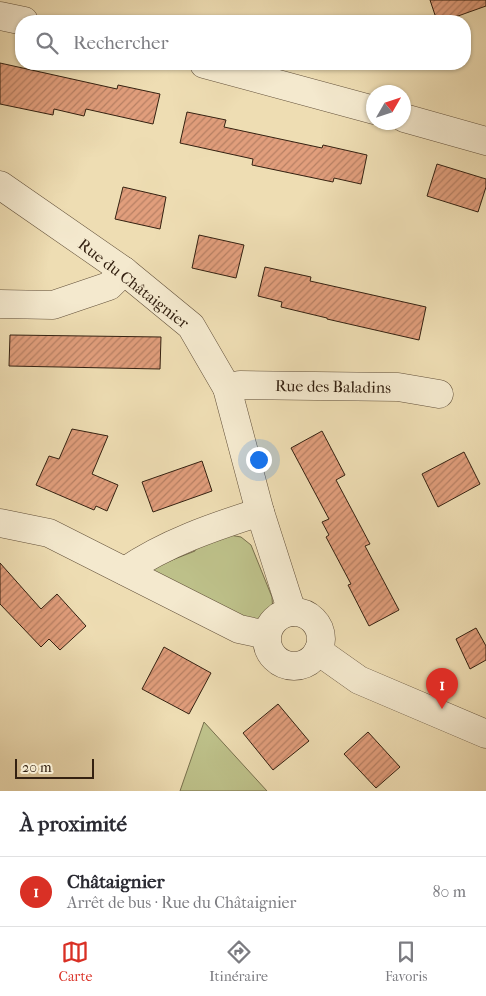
<!DOCTYPE html>
<html lang="fr">
<head>
<meta charset="utf-8">
<style>
  body { margin:0; font-family:"IM FELL French Canon",serif; background:#f7f7f7; color:#2b2b33 }
  .compass { position:absolute; left:366px; top:85px; width:45px; height:45px; border-radius:50%; background:#fff; box-shadow:0 1px 4px #0004; rotate:51deg }
  .scale { position:absolute; left:15px; bottom:12px; width:79px; box-sizing:border-box; padding-left:5px; border:2px solid #342111; border-top:0; font-size:14px; line-height:18px; white-space:nowrap; color:#342111; -webkit-text-stroke:4px #f4e9ce; paint-order:stroke }
  .you { position:absolute; left:258px; top:459px; width:18px; height:18px; margin:-12px; border:4px solid #fff; border-radius:50%; background:#1a73e8; box-shadow:0 0 0 8px #1a73e833 }
  .badge { display:grid; place-items:center; width:32px; height:32px; border-radius:50%; background:#d93025; color:#fff; font-size:16px; font-weight:700 }
  .pin { position:absolute; translate:-50% -41px; filter:drop-shadow(0 1px 2px #0008) }
  .pin::after { content:''; position:absolute; top:26px; width:18px; height:15px; background:inherit; clip-path:polygon(0 0,100% 0,50% 100%) }
  .list { margin:0; padding:0; list-style:none }
  h2 { display:flex; justify-content:space-between; align-items:center; height:65px; margin:0; padding:0 20px; font-size:21px }
  h2 small { font-size:16px; font-weight:400; color:#7c7c81 }
  .list li { display:grid; grid-template-columns:32px 1fr auto; gap:15px; align-items:center; box-sizing:border-box; height:70px; padding:0 20px; border-top:1px solid #e1e1e2 }
  .list b { display:block; font-size:19px; white-space:nowrap }
  .list p { margin:0; font-size:16px; white-space:nowrap; color:#7c7c81 }
  .list em { font-size:16px; font-style:normal; color:#7c7c81 }
  .icon { flex:none; width:28px; height:28px; fill:none; stroke:currentColor; stroke-width:2; stroke-linecap:round; stroke-linejoin:round }
  .map { position:relative; flex:none; width:486px; height:791px; overflow:hidden }
  .search { position:absolute; background:#fff; box-shadow:0 1px 4px #0004; left:15px; right:15px; top:15px; height:55px; display:flex; align-items:center; gap:12px; box-sizing:border-box; padding:0 18px; border-radius:20px; color:#7c7c81; font-size:19px }
  .sheet { height:135px; background:#fff }
  nav { display:flex; justify-content:space-around; align-items:center; box-sizing:border-box; height:70px; border-top:1px solid #e1e1e2; background:#fff; font-size:14px; color:#7c7c81 }
  nav a { display:grid; justify-items:center; gap:2px }
  nav .on { color:#d93025 }
  .map>svg:first-child { display:block }
  .green { fill:#bdc089; stroke:#78704d }
  .building { fill:url(#building-hatch); stroke:#342111 }
  .lines { fill:none; stroke-linecap:round; stroke-linejoin:round }
  .minor-casing { stroke:#62503a; stroke-width:29 }
  .minor { stroke:#f4e9ce; stroke-width:28 }
  .labels { text-anchor:middle; stroke-width:4; stroke-linejoin:round; paint-order:stroke }
  .street-label { font-size:16px; fill:#342111; stroke:#f4e9ce }
</style>
</head>
<body>
<div class="map">
<svg width="486" height="791" viewBox="0 0 486 791">
  <defs>
    <pattern id="building-hatch" width="6" height="6" patternUnits="userSpaceOnUse" patternTransform="scale(1.25)"><rect width="6" height="6" fill="#e19e7c"/><path d="M-1 1l2-2M0 6l6-6M5 7l2-2" fill="none" stroke="#b78064"/></pattern>
  </defs>
  <rect width="100%" height="100%" fill="#eeddb3"/>
  <filter id="stains"><feTurbulence type="fractalNoise" baseFrequency=".004" numOctaves="4"/><feColorMatrix values="0 0 0 0 .2 0 0 0 0 .09 0 0 0 0 .02 0 0 0 .5 -.17"/></filter>
  <radialGradient id="worn" r=".72"><stop offset=".6" stop-color="#630" stop-opacity="0"/><stop offset="1" stop-color="#630" stop-opacity=".3"/></radialGradient>
  <!-- green -->
  <g class="green">
    <path d="M224,534L241,537L251,545L272,597L273,613L261,621L250,620L152,570L167,562L195,551L197,542Z"/>
    <path d="M204,722L267,791H180Z"/>
  </g>
  <!-- building -->
  <g class="building">
    <path d="M430,0H486V6L444,21H437Z"/>
    <path d="M0,63L117,89L118,85L160,94L153,124L86,109L84,116L54,109L53,115L0,104Z"/>
    <path d="M187,112L226,120L224,127L322,148L323,145L367,155L361,184L334,178L333,182L252,165L253,159L180,143Z"/>
    <path d="M437,164L486,179V187L478,212L427,196Z"/>
    <path d="M123,187L166,197L160,229L115,219Z"/>
    <path d="M199,235L244,245L236,278L192,268Z"/>
    <path d="M265,267L311,277L310,281L426,307L419,340L327,319V318L281,307L282,302L258,296Z"/>
    <path d="M10,335L161,337L160,369L9,366Z"/>
    <path d="M72,429L108,436L92,474L118,485L107,511L96,506L94,510L36,485L49,456L59,459Z"/>
    <path d="M322,431L345,475L336,480L370,544L365,546L399,610L369,626L348,585L351,584L326,537L329,535L322,522L329,519L291,448Z"/>
    <path d="M464,452L480,484L438,507L422,474Z"/>
    <path d="M202,461L212,491L153,512L142,482Z"/>
    <path d="M0,563L41,609L57,594L86,626L60,650L49,639L41,647L0,604Z"/>
    <path d="M476,628L486,646V660L470,669L456,639Z"/>
    <path d="M164,647L211,673L189,714L142,689Z"/>
    <path d="M278,704L309,741L273,770L243,733Z"/>
    <path d="M368,732L400,767L376,788L344,754Z"/>
  </g>
  <g class="lines">
    <!-- minor casing -->
    <g class="minor-casing">
      <g id="minor">
        <path d="M0,16L24,21"/>
        <path d="M204,64L374,110"/>
        <path d="M404,118L486,141"/>
        <path d="M0,185L124,271L191,326L227,388L260,512L292,612"/>
        <path d="M0,304L53,305L109,286L124,271"/>
        <path d="M227,388L240,385L398,387L439,394"/>
        <path d="M0,523L49,533L239,629L267,635"/>
        <path d="M125,571C166,543 213,527 260,512"/>
        <circle cx="294" cy="639" r="27"/>
        <path d="M318,651L359,680L486,734"/>
      </g>
    </g>
    <!-- minor -->
    <use href="#minor" class="minor"/>
  </g>
  <g class="labels">
    <!-- street labels -->
    <g class="street-label">
      <text transform="translate(134 283) rotate(38)" y="6">Rue du Châtaignier</text>
      <text transform="translate(333 386) rotate(1)" y="6">Rue des Baladins</text>
    </g>
  </g>
  <rect width="100%" height="100%" filter="url(#stains)"/>
  <rect width="100%" height="100%" fill="url(#worn)"/>
</svg>
<svg class="compass" viewBox="-18 -18 36 36"><path d="M0-13l5 13h-10z" fill="#e53935"/><path d="M0 13l5-13h-10z" fill="#7c7c81"/></svg>
<div class="scale">20 m</div>
<div class="you"></div>
<div class="pin badge" style="left:442px;top:709px">1</div>
<div class="search"><svg class="icon" aria-label="search" viewBox="0 0 24 24"><circle cx="10" cy="10" r="6"/><path d="M15 15l6 6"/></svg>Rechercher</div>
</div>
<section class="sheet">
<h2>À proximité<small></small></h2>
<ul class="list">
<li><span class="badge">1</span><div><b>Châtaignier</b><p>Arrêt de bus · Rue du Châtaignier</p></div><em>80 m</em></li>
</ul>
</section>
<nav>
<a class="on"><svg class="icon" aria-label="map" viewBox="0 0 24 24"><path d="M3 6l6-2 6 2 6-2v14l-6 2-6-2-6 2zM9 4v14M15 6v14"/></svg>Carte</a>
<a><svg class="icon" aria-label="directions" viewBox="0 0 24 24"><path d="M12 3l9 9-9 9-9-9zM9 14v-3h6M13 9l2 2-2 2"/></svg>Itinéraire</a>
<a><svg class="icon" aria-label="saved" viewBox="0 0 24 24"><path d="M7 4h10v16l-5-4-5 4z"/></svg>Favoris</a>
</nav>
</body>
</html>
